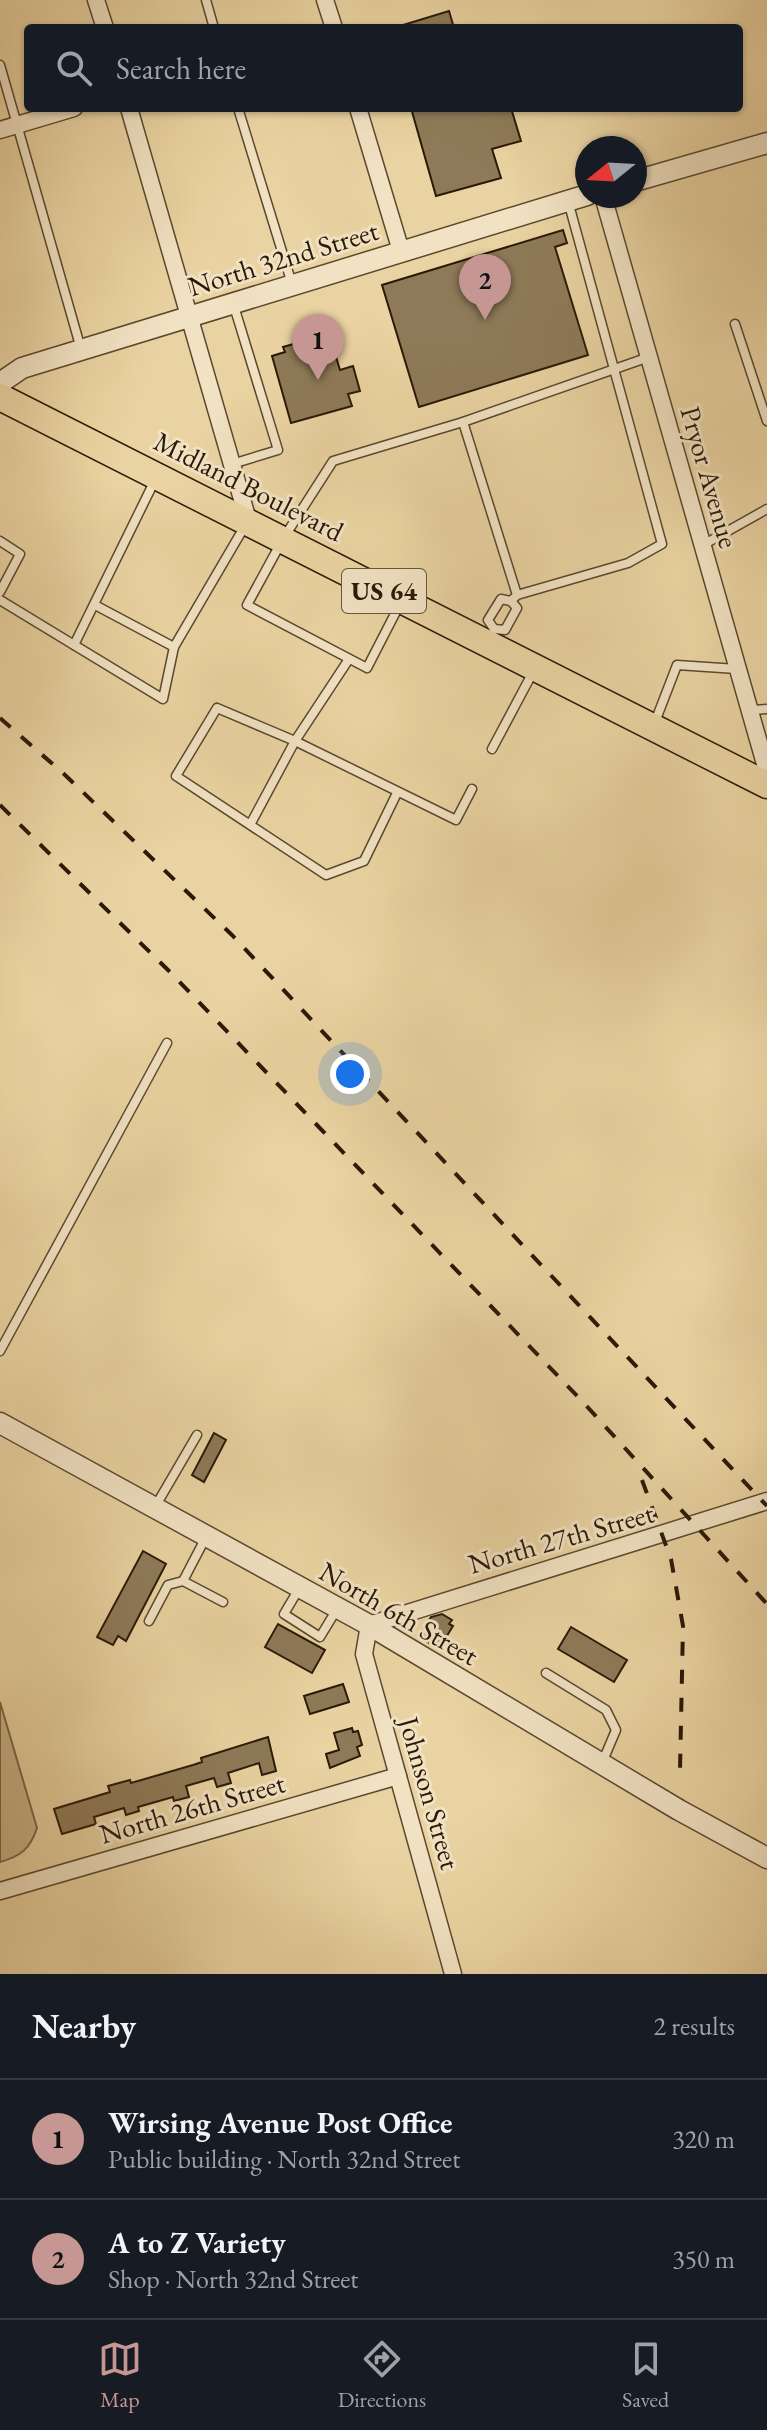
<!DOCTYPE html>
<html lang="en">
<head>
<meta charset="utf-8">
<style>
  body { margin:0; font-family:"EB Garamond",serif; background:#20242c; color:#f1f3f6 }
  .compass { position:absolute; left:575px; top:136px; width:72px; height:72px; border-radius:50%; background:#171b24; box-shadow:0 2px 6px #0004; rotate:252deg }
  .you { position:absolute; left:350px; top:1074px; width:28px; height:28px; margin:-20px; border:6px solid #fff; border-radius:50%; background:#1a73e8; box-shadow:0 0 0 12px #1a73e833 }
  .badge { display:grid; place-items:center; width:52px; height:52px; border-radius:50%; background:#c59692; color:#111; font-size:26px; font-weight:700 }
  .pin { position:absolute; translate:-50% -66px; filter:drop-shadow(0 2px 4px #0008) }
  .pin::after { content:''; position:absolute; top:42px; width:28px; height:24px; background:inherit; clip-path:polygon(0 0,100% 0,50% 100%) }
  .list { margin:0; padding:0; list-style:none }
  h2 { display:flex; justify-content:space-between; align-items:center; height:104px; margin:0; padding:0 32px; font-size:34px }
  h2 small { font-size:26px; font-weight:400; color:#9ea1a6 }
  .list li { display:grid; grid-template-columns:52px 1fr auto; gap:24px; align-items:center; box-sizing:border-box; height:120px; padding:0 32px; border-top:2px solid #363941 }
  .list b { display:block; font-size:30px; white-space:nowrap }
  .list p { margin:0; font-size:26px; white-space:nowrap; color:#9ea1a6 }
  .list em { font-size:26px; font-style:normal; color:#9ea1a6 }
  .icon { flex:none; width:44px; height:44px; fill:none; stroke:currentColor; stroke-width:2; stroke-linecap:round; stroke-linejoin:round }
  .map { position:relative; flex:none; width:767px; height:1974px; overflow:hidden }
  .search { position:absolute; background:#171b24; box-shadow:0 2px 6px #0004; left:24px; right:24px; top:24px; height:88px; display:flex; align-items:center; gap:20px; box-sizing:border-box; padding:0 28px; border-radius:8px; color:#9ea1a6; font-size:30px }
  .sheet { height:344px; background:#171b24 }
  nav { display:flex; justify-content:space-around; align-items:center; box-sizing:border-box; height:112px; border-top:2px solid #363941; background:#171b24; font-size:22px; color:#9ea1a6 }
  nav a { display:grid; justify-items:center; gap:4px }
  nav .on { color:#c59692 }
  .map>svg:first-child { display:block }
  .green { fill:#c9b388; stroke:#7a6648; stroke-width:2 }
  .building { fill:#8e7a58; stroke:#2a1908; stroke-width:2 }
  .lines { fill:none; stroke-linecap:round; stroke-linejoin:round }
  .service-casing { stroke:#5a482e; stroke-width:11 }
  .minor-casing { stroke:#5a482e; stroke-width:19 }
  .tertiary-casing { stroke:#5a482e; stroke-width:23 }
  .primary-casing { stroke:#2a1908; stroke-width:29 }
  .service { stroke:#f1e2c3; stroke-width:8 }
  .minor { stroke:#f1e2c3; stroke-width:16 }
  .tertiary { stroke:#f1e2c3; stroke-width:20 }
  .primary { stroke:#ead3a2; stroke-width:26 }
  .rail { stroke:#2a1908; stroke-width:4; stroke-dasharray:14 14; stroke-linecap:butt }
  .labels { text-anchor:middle; stroke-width:6; stroke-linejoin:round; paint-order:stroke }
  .shield { fill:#f1e2c3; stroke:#665540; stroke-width:2 }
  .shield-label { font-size:26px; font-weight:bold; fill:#2a1908 }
  .street-label { font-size:28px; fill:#2a1908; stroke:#f1e2c3 }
</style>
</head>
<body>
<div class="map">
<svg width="767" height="1974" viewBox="0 0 767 1974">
  <rect width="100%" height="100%" fill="#ead3a2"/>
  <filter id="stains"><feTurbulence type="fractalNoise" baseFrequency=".0025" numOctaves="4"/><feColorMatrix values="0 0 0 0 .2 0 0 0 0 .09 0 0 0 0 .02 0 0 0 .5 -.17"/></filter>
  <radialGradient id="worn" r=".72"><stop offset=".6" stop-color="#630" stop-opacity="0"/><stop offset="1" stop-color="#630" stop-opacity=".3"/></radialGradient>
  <!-- green -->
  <path class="green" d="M0,1702L37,1828C30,1849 21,1856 0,1862Z"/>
  <!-- building -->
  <g class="building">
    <path d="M449,11L454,28H403V25Z"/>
    <path d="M411,108H511L521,141L492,149L501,178L436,196Z"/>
    <path d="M563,230L567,243L555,247L588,355L419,407L382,285Z"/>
    <path d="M315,338L317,345L331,340L340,370L353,366L360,391L348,394L352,406L291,423L272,356L285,352L283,347Z"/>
    <path d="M214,1433L226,1440L204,1482L192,1475Z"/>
    <path d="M143,1551L166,1564L126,1641L118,1636L113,1645L97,1637Z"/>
    <path d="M442,1614L452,1620L449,1624L453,1626L439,1649L419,1637L431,1617Z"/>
    <path d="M278,1624L325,1650L312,1673L265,1647Z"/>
    <path d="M571,1627L627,1660L614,1682L558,1649Z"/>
    <path d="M343,1684L349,1702L310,1714L304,1696Z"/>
    <path d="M352,1728L353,1732L358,1731L362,1745L357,1747L360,1756L330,1768L326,1754L339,1750L334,1733Z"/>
    <path d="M268,1737L276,1771L262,1775L259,1763L228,1773L231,1783L217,1787L214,1778L186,1786L189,1797L174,1801L173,1797L138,1807L139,1811L126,1815L124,1808L94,1817L96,1824L62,1834L54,1809L110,1792L108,1786L130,1780L131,1783L193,1765L202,1762L201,1758Z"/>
  </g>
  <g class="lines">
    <!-- service casing -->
    <g class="service-casing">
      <g id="service">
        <path d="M206,0L214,28"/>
        <path d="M0,65L81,349"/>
        <path d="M238,108L292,284"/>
        <path d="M735,324L767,421"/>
        <path d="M463,422L517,595"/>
        <path d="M232,464L278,450L233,303"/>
        <path d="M0,541L20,554L0,592"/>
        <path d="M703,545L767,509"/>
        <path d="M0,600L163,699L174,647L246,524"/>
        <path d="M401,602L367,668L247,605L283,539L333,461L463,422L649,357"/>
        <path d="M95,605L174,647"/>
        <path d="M494,629L488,620L501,599L511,601L517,595L628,563L662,544L568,201"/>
        <path d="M494,629L505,630L517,608L511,601"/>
        <path d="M74,645L155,480"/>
        <path d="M349,659L295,741L456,820L472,789"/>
        <path d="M750,710L767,709"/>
        <path d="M655,722L677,665L737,669"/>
        <path d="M492,749L533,672"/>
        <path d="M250,825L295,741L217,708L176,776L326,875L364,861L397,793"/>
        <path d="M0,1351L167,1043"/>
        <path d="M155,1507L197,1435"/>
        <path d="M206,1537L183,1581L223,1602"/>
        <path d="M300,1587L284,1614L320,1637L337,1609"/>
        <path d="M149,1621L168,1585L183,1581"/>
        <path d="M546,1673L606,1710L616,1730L602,1763"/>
      </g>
    </g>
    <!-- minor casing -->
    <g class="minor-casing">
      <g id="minor">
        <path d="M96,0L105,28"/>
        <path d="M325,0L334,28"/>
        <path d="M129,108L248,520"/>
        <path d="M358,108L401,251"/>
        <path d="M0,130L74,108"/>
        <path d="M603,196L767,771"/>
        <path d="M0,1891L398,1776"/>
        <path d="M453,1974L364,1654L369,1625L767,1501"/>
      </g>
    </g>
    <!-- tertiary casing -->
    <g class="tertiary-casing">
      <g id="tertiary">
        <path d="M635,181L767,143"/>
        <path d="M0,383L22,368L587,195"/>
        <path d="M0,1423L369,1625L679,1810L767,1858"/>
      </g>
    </g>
    <!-- primary casing -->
    <g class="primary-casing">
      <path id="primary" d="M0,397L767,785"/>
    </g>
    <!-- service -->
    <use href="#service" class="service"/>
    <!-- minor -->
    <use href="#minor" class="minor"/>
    <!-- tertiary -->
    <use href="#tertiary" class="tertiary"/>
    <!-- primary -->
    <use href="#primary" class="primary"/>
    <!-- rail -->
    <g class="rail">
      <path d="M0,718L64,774L232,935L767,1506"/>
      <path d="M0,805L170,972L582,1401L767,1604"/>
      <path d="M642,1480L671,1559L683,1626L680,1770"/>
    </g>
  </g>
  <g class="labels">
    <!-- shield labels -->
    <rect class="shield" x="342" y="569" width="84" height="44" rx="6"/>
    <g class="shield-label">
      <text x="384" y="600">US 64</text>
    </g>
    <!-- street labels -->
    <g class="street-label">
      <text transform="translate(283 258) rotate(-17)" y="10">North 32nd Street</text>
      <text transform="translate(710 477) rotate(74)" y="10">Pryor Avenue</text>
      <text transform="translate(249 486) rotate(27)" y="10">Midland Boulevard</text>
      <text transform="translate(561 1538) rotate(-16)" y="10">North 27th Street</text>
      <text transform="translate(399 1613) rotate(30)" y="10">North 6th Street</text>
      <text transform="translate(430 1793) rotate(74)" y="10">Johnson Street</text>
      <text transform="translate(192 1808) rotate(-16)" y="10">North 26th Street</text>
    </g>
  </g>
  <rect width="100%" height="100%" filter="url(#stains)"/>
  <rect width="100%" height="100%" fill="url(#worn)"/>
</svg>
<svg class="compass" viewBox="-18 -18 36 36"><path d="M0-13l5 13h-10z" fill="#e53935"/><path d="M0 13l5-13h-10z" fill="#9ea1a6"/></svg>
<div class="you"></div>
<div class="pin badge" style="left:318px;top:380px">1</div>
<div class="pin badge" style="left:485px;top:320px">2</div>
<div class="search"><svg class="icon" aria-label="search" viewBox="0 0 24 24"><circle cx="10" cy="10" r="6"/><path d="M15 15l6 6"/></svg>Search here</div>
</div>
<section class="sheet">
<h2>Nearby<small>2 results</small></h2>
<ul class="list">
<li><span class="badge">1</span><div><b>Wirsing Avenue Post Office</b><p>Public building · North 32nd Street</p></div><em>320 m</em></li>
<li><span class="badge">2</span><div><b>A to Z Variety</b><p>Shop · North 32nd Street</p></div><em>350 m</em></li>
</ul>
</section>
<nav>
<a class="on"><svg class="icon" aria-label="map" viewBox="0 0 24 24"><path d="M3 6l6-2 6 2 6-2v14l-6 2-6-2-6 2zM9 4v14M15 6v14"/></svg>Map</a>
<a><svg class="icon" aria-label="directions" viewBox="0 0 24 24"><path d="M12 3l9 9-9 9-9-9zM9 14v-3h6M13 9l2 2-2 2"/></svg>Directions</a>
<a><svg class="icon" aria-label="saved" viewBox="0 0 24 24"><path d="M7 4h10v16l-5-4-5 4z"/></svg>Saved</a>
</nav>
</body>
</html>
